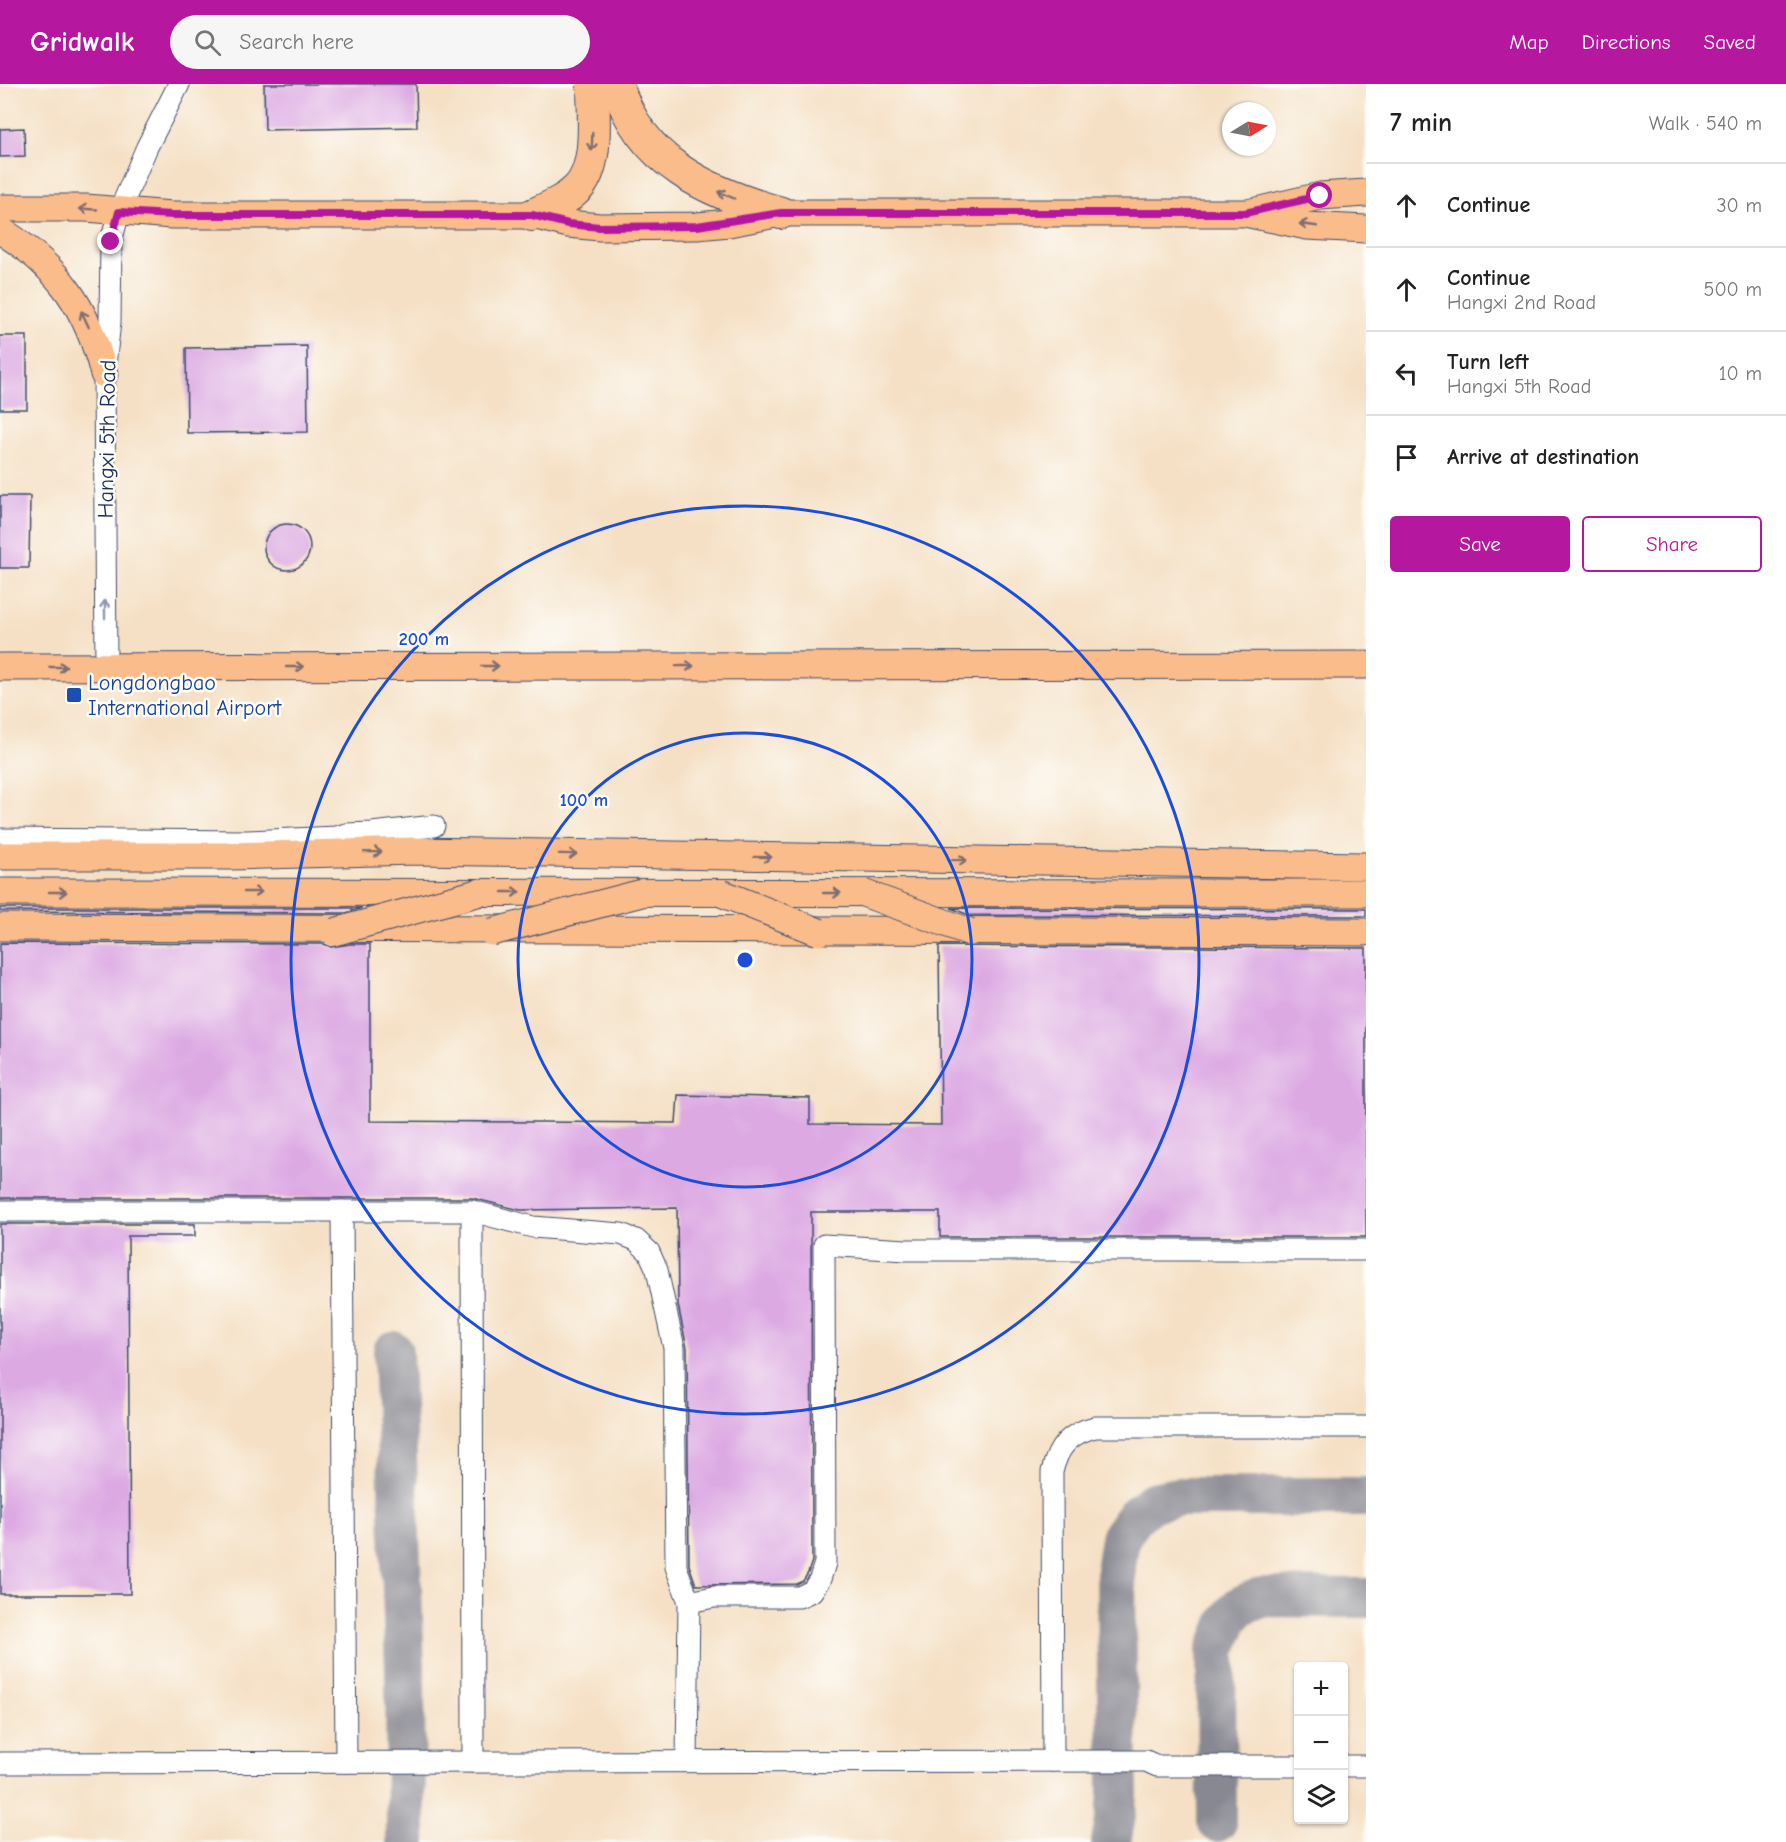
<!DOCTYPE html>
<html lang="en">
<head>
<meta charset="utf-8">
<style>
  body { margin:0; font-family:"Comic Neue",sans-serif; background:#f6f6f6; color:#222 }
  .controls { position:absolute; right:18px; bottom:18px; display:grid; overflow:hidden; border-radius:6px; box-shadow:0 2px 4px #0004 }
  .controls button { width:54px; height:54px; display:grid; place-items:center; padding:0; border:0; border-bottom:2px solid #e0e0e0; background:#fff; color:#222; font:30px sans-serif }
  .compass { position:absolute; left:1222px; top:18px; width:54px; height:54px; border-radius:50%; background:#fff; box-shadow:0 2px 4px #0004; rotate:80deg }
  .stop { position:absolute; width:18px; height:18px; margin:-14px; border:4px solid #b5179e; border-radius:50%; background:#fff }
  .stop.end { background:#b5179e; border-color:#fff; box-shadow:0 2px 6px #0008 }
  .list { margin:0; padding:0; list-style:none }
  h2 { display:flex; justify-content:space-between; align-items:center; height:78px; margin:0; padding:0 24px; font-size:26px }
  h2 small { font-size:20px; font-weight:400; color:#767676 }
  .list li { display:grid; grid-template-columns:39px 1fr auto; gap:18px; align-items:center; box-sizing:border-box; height:84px; padding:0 24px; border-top:2px solid #e0e0e0 }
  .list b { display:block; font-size:22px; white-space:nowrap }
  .list p { margin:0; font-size:20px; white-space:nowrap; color:#767676 }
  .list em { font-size:20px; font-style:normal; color:#767676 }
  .actions { display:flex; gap:12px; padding:18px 24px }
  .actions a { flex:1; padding:14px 0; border:2px solid #b5179e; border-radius:6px; text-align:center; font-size:21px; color:#b5179e }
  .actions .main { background:#b5179e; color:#fff }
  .icon { flex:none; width:33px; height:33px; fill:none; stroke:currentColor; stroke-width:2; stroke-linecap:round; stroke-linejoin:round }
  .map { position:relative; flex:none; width:1366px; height:1758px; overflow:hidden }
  header { display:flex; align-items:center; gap:36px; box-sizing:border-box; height:84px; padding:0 30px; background:#b5179e; color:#fff }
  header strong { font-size:28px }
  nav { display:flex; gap:33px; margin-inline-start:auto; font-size:21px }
  .search { width:420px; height:54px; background:#f6f6f6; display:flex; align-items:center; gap:15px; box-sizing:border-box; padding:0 21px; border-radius:33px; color:#767676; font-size:22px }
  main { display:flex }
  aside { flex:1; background:#fff }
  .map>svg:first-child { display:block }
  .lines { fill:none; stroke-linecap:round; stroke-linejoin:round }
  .taxiway { stroke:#888892; stroke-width:40 }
  .building { fill:#dca9e3 }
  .minor-casing { stroke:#3c4a6d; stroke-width:23 }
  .major-casing { stroke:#3c4a6d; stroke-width:29 }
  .highway-casing { stroke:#3c4a6d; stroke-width:34 }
  .minor { stroke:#fff; stroke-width:21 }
  .major { stroke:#f9bc8a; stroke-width:27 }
  .highway { stroke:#f9bc8a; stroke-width:32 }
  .major-bridge-casing { stroke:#3c4a6d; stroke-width:29; stroke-linecap:butt }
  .major-bridge { stroke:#f9bc8a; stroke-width:27 }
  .oneway { stroke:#7f6e72 }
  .oneway2 { stroke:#8d97ae }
  .route { stroke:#b5179e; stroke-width:8 }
  .ring { fill:none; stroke:#1d4ed8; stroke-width:3 }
  .transit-dot { fill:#1a4fb4; stroke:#fdfcf7; stroke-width:2 }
  .labels { text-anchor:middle; stroke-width:5; stroke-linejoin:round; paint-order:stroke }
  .street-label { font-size:22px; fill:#1b2f5e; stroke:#fdfcf7 }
  .transit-label { font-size:22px; fill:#164399; stroke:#fdfcf7; text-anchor:start }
  .centre { fill:#1d4ed8; stroke:#fdfcf7; stroke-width:3 }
  .ring-label { font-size:18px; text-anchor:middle; font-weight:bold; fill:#1d4ed8; stroke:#fdfcf7; stroke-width:5; stroke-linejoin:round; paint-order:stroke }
</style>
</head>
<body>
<header>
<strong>Gridwalk</strong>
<div class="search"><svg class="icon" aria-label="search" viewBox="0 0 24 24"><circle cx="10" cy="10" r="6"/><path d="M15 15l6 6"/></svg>Search here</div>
<nav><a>Map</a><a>Directions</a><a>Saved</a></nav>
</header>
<main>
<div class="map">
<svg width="1366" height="1758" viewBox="0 0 1366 1758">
  <rect width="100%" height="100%" fill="#fdfcf7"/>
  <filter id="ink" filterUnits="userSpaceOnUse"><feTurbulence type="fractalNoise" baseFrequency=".0167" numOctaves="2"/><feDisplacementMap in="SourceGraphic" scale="12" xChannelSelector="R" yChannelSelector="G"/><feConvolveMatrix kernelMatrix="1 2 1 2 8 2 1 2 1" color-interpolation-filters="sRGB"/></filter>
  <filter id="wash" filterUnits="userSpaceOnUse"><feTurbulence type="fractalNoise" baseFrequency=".008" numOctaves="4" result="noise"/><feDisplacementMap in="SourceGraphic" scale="24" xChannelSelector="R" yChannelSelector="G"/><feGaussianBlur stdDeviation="1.35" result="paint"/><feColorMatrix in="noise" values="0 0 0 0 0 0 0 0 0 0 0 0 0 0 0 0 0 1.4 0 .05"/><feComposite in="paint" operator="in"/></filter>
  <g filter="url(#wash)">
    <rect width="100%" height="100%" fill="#f5e0c5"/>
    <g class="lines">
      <!-- taxiway -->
      <g class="taxiway">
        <path d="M393,1267L405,1585L406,1758"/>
        <path d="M1217,1738L1216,1567L1229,1535L1240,1522L1261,1513L1366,1514"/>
        <path d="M1111,1758L1116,1732L1118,1711L1116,1481L1120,1454L1134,1433L1152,1418L1177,1413H1366"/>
      </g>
    </g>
    <g id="blocks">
      <!-- building -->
      <g class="building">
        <path d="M264,0H416L417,43L265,46Z"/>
        <path d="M24,44L25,72L0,73V45Z"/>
        <rect x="0" y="252" width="27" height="73"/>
        <path d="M307,262L308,348L187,349L186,264Z"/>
        <path d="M0,412H30L29,484H0Z"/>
        <circle cx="287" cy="463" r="23"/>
        <path d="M0,824H362L346,829L0,827Z"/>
        <path d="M951,824L1366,825V832L969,831Z"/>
        <path d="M0,859L324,860L331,863L350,860H370V1037L676,1039L678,1011L810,1014V1040L941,1041L939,862L1366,864V1153H940V1128H811L812,1477L808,1489L803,1497L796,1500L696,1501L689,1481L687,1264L678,1221L677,1124L520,1126L472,1114H0Z"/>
        <path d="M0,1140H195V1152H128L130,1510H0Z"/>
      </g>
    </g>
  </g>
  <g filter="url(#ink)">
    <use href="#blocks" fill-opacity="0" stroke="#3c4a6d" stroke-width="1.5"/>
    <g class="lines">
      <!-- minor casing -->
      <g class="minor-casing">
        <g id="minor">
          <path d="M106,583L104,290L110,238L111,158L119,128L147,63L179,0"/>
          <path d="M0,755L248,757L337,753L346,750L372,749L434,742"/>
          <path d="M0,1127H472L473,1678"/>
          <path d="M342,1127L346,1678"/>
          <path d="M472,1127L533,1143L621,1150L636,1156L649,1168L657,1186L674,1264L676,1483L689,1518L687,1677"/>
          <path d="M689,1518L714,1513H799L812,1507L820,1495L825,1479L824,1161L906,1166H1366"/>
          <path d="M1053,1677L1052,1388C1058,1362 1070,1349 1095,1343H1366"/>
          <path d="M0,1679L1117,1677H1146L1157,1682H1298"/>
          <path d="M1344,1682H1366"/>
        </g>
      </g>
      <!-- major casing -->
      <g class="major-casing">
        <g id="major">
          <path d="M0,124H86L172,131H532L568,140L600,143L697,142L729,139L781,129H1245L1307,142L1366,145"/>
          <path d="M1252,128L1320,112L1366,109"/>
          <path d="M0,146C59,183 87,223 104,290"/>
          <path d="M0,583L1366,581"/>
          <path d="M0,772H231L414,767L1366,782"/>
          <path d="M0,808L1366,809"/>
          <path d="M0,843L1366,848"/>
        </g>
      </g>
      <!-- highway casing -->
      <g class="highway-casing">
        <g id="highway">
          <path d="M617,0C640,79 709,109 781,129"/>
          <path d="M532,131C548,124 565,117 577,105C600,82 593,30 593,0"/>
        </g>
      </g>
      <!-- minor -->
      <use href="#minor" class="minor"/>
      <!-- major -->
      <use href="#major" class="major"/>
      <!-- highway -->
      <use href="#highway" class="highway"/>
      <!-- major-bridge casing -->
      <g class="major-bridge-casing">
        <g id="major-bridge">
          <path d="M721,809L819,848"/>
          <path d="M863,809L970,848"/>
          <path d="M334,848L481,808"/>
          <path d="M492,848L642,809"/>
        </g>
      </g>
      <!-- major-bridge -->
      <use href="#major-bridge" class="major-bridge"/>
    </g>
    <!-- one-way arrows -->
    <defs><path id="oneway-shaft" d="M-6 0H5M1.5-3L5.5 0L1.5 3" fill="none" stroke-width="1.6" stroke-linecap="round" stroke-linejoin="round" transform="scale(1.5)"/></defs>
    <g class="oneway">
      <use href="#oneway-shaft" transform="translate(592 58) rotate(92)"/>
      <use href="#oneway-shaft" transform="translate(726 111) rotate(-157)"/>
      <use href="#oneway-shaft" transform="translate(88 125) rotate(-177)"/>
      <use href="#oneway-shaft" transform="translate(1308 141) rotate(-172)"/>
      <use href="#oneway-shaft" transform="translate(85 235) rotate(-115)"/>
      <use href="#oneway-shaft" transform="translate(490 582)"/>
      <use href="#oneway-shaft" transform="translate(685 582)"/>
      <use href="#oneway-shaft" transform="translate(58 583)"/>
      <use href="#oneway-shaft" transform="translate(295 583)"/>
      <use href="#oneway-shaft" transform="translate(373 768) rotate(-1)"/>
      <use href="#oneway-shaft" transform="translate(568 770) rotate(1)"/>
      <use href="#oneway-shaft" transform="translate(763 773) rotate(1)"/>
      <use href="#oneway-shaft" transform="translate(958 776) rotate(1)"/>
      <use href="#oneway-shaft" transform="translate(58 808)"/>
      <use href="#oneway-shaft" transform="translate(253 808)"/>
      <use href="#oneway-shaft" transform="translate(511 808)"/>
      <use href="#oneway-shaft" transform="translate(832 809)"/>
    </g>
    <use class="oneway2" href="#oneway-shaft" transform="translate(105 525) rotate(-90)"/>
  </g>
  <g class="lines" filter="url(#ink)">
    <!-- route -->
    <path class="route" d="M111,158L119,128L172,131H532L568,140L600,143L697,142L781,129H1245L1320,112"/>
  </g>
  <!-- distance rings -->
  <g class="ring">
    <circle cx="745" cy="876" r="227"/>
    <circle cx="745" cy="876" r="454"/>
  </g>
  <!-- markers -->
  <rect class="transit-dot" x="66" y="603" width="16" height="16" rx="3"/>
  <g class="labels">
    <!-- street labels -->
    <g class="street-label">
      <text transform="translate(106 355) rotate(-89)" y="8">Hangxi 5th Road</text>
    </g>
    <!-- transit labels -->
    <g class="transit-label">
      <text x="88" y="606">Longdongbao<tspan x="88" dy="25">International Airport</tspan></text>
    </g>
  </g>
  <circle cx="745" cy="876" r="9" class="centre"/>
  <g class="ring-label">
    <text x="424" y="561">200 m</text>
    <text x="584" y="722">100 m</text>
  </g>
</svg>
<div class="controls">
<button>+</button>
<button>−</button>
<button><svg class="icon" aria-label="layers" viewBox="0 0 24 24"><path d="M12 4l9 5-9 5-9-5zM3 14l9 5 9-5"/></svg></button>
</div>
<svg class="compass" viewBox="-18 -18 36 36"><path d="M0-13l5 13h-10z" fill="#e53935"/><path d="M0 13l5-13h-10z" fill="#767676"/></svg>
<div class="stop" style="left:1320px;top:112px"></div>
<div class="stop end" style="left:111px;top:158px"></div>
</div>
<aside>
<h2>7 min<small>Walk · 540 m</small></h2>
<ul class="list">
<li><svg class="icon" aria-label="ahead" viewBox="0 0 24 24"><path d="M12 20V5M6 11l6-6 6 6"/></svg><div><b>Continue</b></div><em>30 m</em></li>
<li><svg class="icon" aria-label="ahead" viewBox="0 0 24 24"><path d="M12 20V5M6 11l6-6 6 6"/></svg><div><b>Continue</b><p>Hangxi 2nd Road</p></div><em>500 m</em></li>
<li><svg class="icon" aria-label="left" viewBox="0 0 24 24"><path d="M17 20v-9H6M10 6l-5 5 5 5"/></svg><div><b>Turn left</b><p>Hangxi 5th Road</p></div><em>10 m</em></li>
<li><svg class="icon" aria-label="arrive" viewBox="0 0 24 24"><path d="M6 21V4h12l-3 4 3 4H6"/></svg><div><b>Arrive at destination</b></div></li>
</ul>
<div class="actions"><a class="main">Save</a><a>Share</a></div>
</aside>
</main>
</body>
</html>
